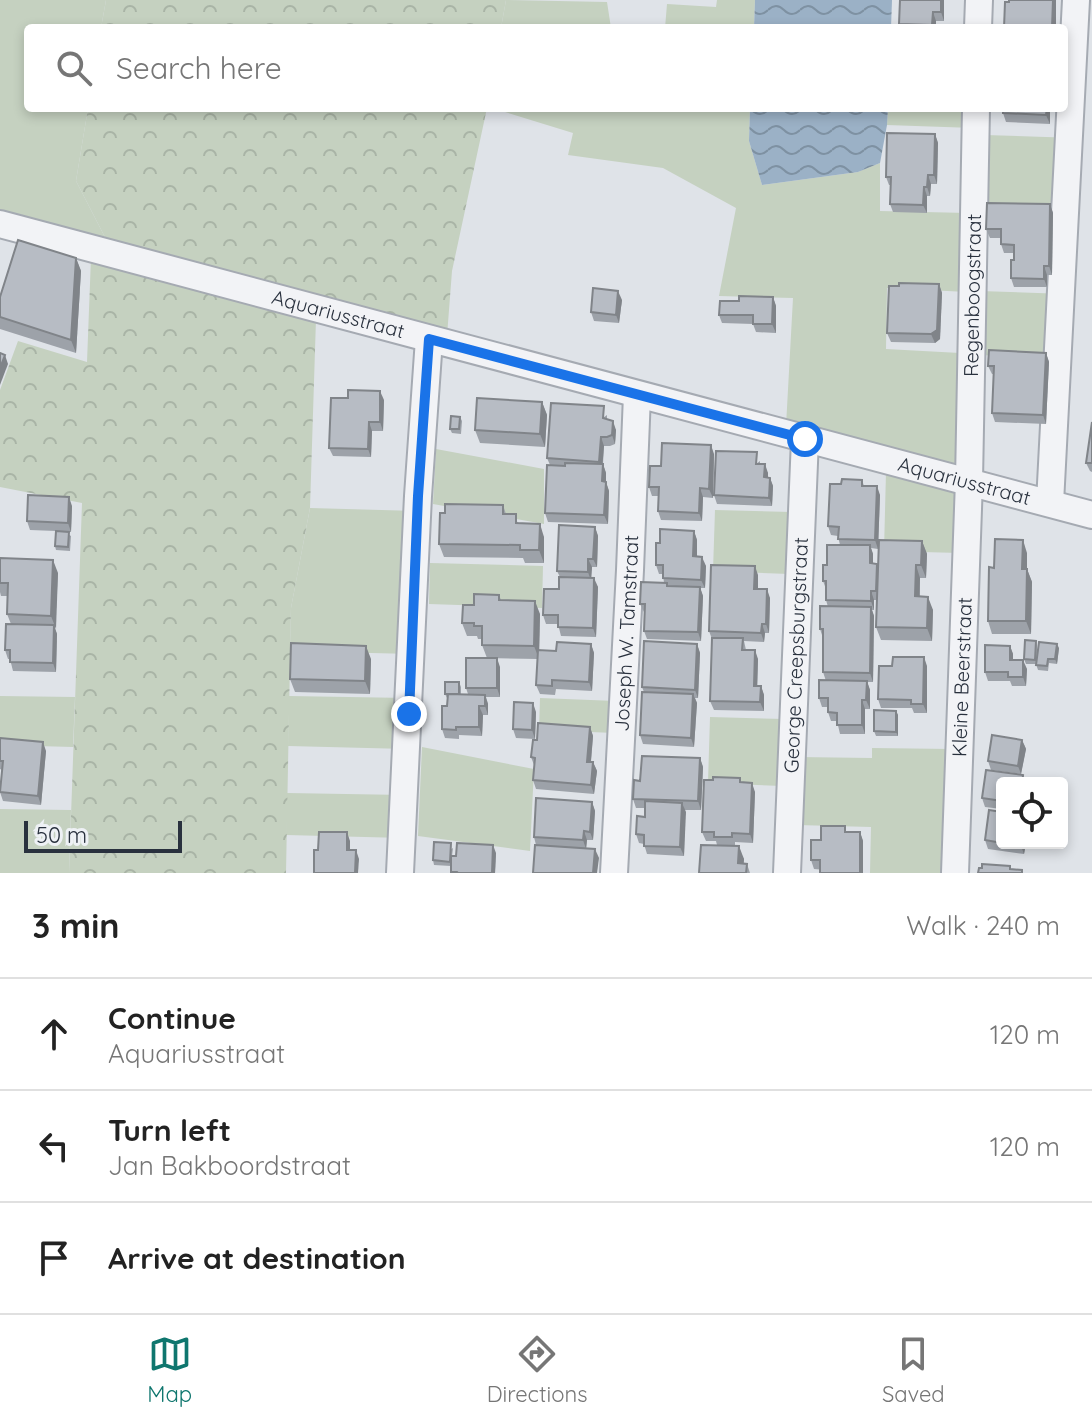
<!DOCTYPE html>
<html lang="en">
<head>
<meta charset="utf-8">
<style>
  body { margin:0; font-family:Quicksand,sans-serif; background:#f2f2f2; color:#222 }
  .controls { position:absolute; right:24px; bottom:24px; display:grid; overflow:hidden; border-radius:8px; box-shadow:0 4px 12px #0003 }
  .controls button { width:72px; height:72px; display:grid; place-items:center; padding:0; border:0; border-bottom:2px solid #e0e0e0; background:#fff; color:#222; font:40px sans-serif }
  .scale { position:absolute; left:24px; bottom:20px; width:158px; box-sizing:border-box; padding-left:8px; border:4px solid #29313e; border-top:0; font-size:22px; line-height:28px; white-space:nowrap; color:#29313e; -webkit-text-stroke:6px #eef1f5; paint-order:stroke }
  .stop { position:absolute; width:24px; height:24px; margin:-18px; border:6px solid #1a73e8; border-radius:50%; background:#fff }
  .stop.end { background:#1a73e8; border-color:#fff; box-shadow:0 2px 8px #0008 }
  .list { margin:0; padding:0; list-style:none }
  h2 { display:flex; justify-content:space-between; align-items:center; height:104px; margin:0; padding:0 32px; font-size:34px }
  h2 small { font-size:26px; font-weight:400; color:#767676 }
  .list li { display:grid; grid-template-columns:52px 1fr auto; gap:24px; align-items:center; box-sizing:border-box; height:112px; padding:0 32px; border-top:2px solid #e0e0e0 }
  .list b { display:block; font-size:30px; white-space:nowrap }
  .list p { margin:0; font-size:26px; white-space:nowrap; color:#767676 }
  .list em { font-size:26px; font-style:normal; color:#767676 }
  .icon { flex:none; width:44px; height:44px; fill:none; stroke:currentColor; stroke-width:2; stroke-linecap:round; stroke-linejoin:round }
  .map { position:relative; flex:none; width:1092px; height:873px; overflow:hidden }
  .search { position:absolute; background:#fff; box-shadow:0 4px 12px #0003; left:24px; right:24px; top:24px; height:88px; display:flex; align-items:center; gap:20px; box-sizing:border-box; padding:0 28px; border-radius:8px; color:#767676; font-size:30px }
  .sheet { height:440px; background:#fff }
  nav { display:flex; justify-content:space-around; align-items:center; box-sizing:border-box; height:112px; border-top:2px solid #e0e0e0; background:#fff; font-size:22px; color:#767676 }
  nav a { display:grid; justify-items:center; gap:4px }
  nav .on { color:#0f766e }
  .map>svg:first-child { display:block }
  .grass { fill:#c5d1c0 }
  .forest { fill:url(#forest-crowns) }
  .water { fill:url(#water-waves) }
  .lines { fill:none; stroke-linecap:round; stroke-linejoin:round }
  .street-casing { stroke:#a5aab2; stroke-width:30 }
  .street { stroke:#f2f3f6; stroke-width:26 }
  .wall { fill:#9da2a9 }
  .shaded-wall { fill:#808489 }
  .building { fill:#b7bcc4; stroke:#808489; stroke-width:2 }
  .route { stroke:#1a73e8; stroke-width:10 }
  .labels { text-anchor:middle; stroke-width:6; stroke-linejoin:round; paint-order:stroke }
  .street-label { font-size:20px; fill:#29313e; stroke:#eef1f5 }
</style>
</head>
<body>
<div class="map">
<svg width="1092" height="873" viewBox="0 0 1092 873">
  <defs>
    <pattern id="forest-crowns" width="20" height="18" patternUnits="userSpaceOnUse" patternTransform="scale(2)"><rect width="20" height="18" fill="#c5d1c0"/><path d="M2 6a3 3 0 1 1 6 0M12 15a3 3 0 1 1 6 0" fill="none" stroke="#a9b4a6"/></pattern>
    <pattern id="water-waves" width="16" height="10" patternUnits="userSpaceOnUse" patternTransform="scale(2)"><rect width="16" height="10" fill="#9bb1c6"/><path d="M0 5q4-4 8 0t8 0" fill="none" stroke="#7e91a2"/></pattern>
  </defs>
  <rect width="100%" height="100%" fill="#dfe3e8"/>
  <!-- grass -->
  <g class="grass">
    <path d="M0,0H106L101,28H28V108H88L76,181L109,245L0,214Z"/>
    <path d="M506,0L607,2L611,28H501Z"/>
    <path d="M717,0H755L754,28H665L667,4L716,7Z"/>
    <path d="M492,108H750L749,141L762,185L858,172L880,163V211L968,213L967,292L887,288L886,349L960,353L959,462L956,466L786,426L793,298L719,296L736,208L663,168L568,155L573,133Z"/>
    <path d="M888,108H973V128L887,125Z"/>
    <path d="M985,135L1076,138L1074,212L983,209Z"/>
    <path d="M980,291L1067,294L1065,358L978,355Z"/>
    <path d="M436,449L544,469V524L433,504Z"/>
    <path d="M886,472L956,491L960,553L884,551Z"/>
    <path d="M310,508L417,511L412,654L290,651L291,608Z"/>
    <path d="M715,510L791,512L789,574L713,571Z"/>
    <path d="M430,563L543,566L542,608L429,604Z"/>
    <path d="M0,696L75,697L73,747L0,745Z"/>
    <path d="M289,696L408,698L407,749L288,746Z"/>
    <path d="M540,698L616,701L615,733L539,730Z"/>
    <path d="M710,717L784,719L782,786L708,783Z"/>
    <path d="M422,747L534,769L530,851L418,836Z"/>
    <path d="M872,748L951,749L949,873H870L871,827L797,825L798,757L872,758Z"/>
    <path d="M287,793L405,795L404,838L286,835Z"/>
    <path d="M0,809L71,810L69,873H0Z"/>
  </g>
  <!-- forest -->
  <g class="forest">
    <path d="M106,0H506L501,28H101Z"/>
    <path d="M88,108H487L452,271L447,336L109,245L76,181Z"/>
    <path d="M91,257L316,319L310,508L291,608L286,873H69L82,503L0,487V390L18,341L87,362Z"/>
  </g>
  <!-- water -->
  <g class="water">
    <path d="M755,0H892L891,28H754Z"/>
    <path d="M750,108H888L887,125L880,163L858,172L762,185L749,141Z"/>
  </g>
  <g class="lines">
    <!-- street casing -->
    <g class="street-casing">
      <g id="street">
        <path d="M978,28L979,0"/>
        <path id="s1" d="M0,224L1092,515"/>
        <path d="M1050,503L1076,0"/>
        <path d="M400,873L418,496L429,339"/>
        <path id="s2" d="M614,873L630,570L637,395"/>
        <path id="s3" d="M787,873L805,439"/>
        <path id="s4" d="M955,873L969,481L976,108"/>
      </g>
    </g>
    <!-- street -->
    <use href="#street" class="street"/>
  </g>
  <!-- wall -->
  <g class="wall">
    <path d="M900,0H944V21H936V28H900L899,24Z"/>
    <path d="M1003,108H1050V124L1006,122L1003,113Z"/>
    <path d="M935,134L938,143L937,184H931L930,196H927V213L893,212L890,204L891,185H889L886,177Z"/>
    <path d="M1050,204L1053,213L1052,275H1047V287H1014L1011,278L1014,253H1004L1001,244V238H990L986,229Z"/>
    <path d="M76,258L81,271L76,353L0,329V297Z"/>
    <path d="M939,284L942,293L940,339L935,343L891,342L887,333L899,286Z"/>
    <path d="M773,297L776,306V333L756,332L753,324L722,323L719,315L739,301Z"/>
    <path d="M622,300L619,323L594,321L591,312Z"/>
    <path d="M1046,353L1049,362L1046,424L995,422L992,413L994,374H992L988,366Z"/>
    <path d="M384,400L383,431H372L371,457L333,456L329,448Z"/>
    <path d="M542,402L547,415L545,447L480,443L475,430Z"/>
    <path d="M607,415V419L616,430L615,444L610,446H604L603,464L606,473V482L609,491L608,524L548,522L545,513L550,465L547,458Z"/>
    <path d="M460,417L462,421L461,434L452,433L450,429Z"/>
    <path d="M1092,422V472L1090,471L1086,463Z"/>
    <path d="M714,454L713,498L703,497L702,521L661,520L658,511V496H652L649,487L661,466Z"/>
    <path d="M760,461V464L768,473V477L770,478L773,486L772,506L717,504L714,495Z"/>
    <path d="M862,480L864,486L880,495L878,549L871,548L873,554V564H877L878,568L922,541L927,554L926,578H920V596L933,610L932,641L881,640L876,627L877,600H874V610H872L874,616L873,682H867L870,690V709H865V734H840L837,721H831L828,712V707H822L819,698L826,681L823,672V638L820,629L828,607L826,600V589L823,581L827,565L840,545L838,536L831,535L828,526L841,484Z"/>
    <path d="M503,505L506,514L519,523L544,537V563H525L523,558L444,557L439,544Z"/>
    <path d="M72,506L71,532L63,531L71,536L70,551L56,550L55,546L56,531L30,530L27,521Z"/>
    <path d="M595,527L598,536L597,567H592L591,578L598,587L596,637L561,636L558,624H546L543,615L559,589L560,577L557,571Z"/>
    <path d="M694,531L697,540V557L706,566L705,588H700L703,596L701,641L647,639L644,631V612L640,604L664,583L663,574H659L656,565L660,543Z"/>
    <path d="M1027,553V569L1032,582L1031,634H992L988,621Z"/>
    <path d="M0,558L58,573L55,629L57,634L56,672L13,671L10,659H8L5,650L11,624L7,614L8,596H1L0,592Z"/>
    <path d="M758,575V589L770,598L769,633H765L764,642L744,641L746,650L758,659L757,686H761L764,695V711L714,710L710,701L712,639L709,631Z"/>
    <path d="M499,595L501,600L540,614L539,650L556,651L591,644L594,653L592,691L556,689L555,695L540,694L536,685L538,659L487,658L482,645V639H478L477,636H467L462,623L474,605Z"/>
    <path d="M1036,641L1037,645V657L1059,648L1057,664L1049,663L1048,671L1038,670L1036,664H1026L1024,659Z"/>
    <path d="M697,644L700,653L698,698H695L697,703L694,747L643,744L640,735L644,692L642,687Z"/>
    <path d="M1010,646L1013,654V660L1027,669L1026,686H1012L1010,681H988L985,672Z"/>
    <path d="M371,659L370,694L295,692L290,679Z"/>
    <path d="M892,666H927V713H914L912,708H881L878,699Z"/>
    <path d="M500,667V697H486L488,704V715H483L482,736L459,735V739L445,738L442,729L447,706V698L445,694L459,682L461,687V694H468L466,688Z"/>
    <path d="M896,711L898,715V736H876L874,731Z"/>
    <path d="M536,712L535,739L516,738L513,729Z"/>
    <path d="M590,727L593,736L591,762H593L597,771L594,794L536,789L533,780L534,765L531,757L537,740Z"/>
    <path d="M0,738L46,751L41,805L3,801L0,792L2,770L0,769Z"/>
    <path d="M1022,740L1026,749L1021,774L991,770L988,761Z"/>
    <path d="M700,758L703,767L701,810H685L684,856L647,854L644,844L639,843L636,834L645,817V808H636L633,799L640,781Z"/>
    <path d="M986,770L1023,775L1026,783H1002V809L985,807L982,798Z"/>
    <path d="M742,782L755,792L753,843L735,842V846L744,859L743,864H747L750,873H699L717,845L716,841H706L702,832Z"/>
    <path d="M592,802L595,811L593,840H587L586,849L599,858L536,845L534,837Z"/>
    <path d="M847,832H860L863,841V873L814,869L811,860L821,840Z"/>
    <path d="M985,840L1026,843L1024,854L988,849Z"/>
    <path d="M453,848L452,856L496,853L495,873H451V866L434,865L433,860Z"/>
  </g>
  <!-- shaded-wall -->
  <g class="shaded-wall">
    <path d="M941,0H944V21L941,12Z"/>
    <path d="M1053,0H1056V28H1052Z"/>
    <path d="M933,12L936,21V28H934L932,25Z"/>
    <path d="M1047,108H1050V124L1046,115Z"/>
    <path d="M935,134L938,143L937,184L934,175Z"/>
    <path d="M928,175L931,184L930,196L927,187Z"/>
    <path d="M924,187L927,196V213L923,205Z"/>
    <path d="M1050,204L1053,213L1052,275L1049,266Z"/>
    <path d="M76,258L81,271L76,353L71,340Z"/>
    <path d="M1044,266L1047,275V287L1044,279Z"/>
    <path d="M939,284L942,293L940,339L935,343L931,334Z"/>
    <path d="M618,291L622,300L619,323L616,315Z"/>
    <path d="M773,297L776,306V333L772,324Z"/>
    <path d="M1046,353L1049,362L1046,424L1043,415Z"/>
    <path d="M5,355L8,364L0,385V368Z"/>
    <path d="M380,391L384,400L383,431L380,422Z"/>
    <path d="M542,402L547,415L545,447L540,434Z"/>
    <path d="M613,421L616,430L615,444L612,435Z"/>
    <path d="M369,422L372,431L371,457L368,449Z"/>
    <path d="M601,437L604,446L602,470L599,462Z"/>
    <path d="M711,445L714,454L713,498L709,489Z"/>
    <path d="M603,464L606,473V482L609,491L608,524L604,515L602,481Z"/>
    <path d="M765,464L768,473V486L764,477Z"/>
    <path d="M770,478L773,486L772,506L769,498Z"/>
    <path d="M877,486L880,495L878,549L875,540Z"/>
    <path d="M700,488L703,497L702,521L699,513Z"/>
    <path d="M69,497L72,506L71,532L68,523Z"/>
    <path d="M540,524L544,537V563L539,550Z"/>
    <path d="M595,527L598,536L597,567L593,559Z"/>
    <path d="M694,531L697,540V565L693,556Z"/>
    <path d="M1023,540L1027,553V582L1022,569Z"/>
    <path d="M922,541L927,554L926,578L921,565Z"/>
    <path d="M870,545L873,554V572L870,563Z"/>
    <path d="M702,557L706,566L705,588L701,580Z"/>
    <path d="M588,559L592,567L591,581L588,572Z"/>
    <path d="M53,560L58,573L56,629L51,616Z"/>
    <path d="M916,565L920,578L919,609L915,596Z"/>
    <path d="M755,566L758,575V598L754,589Z"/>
    <path d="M1027,569L1032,582L1031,634L1026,621Z"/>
    <path d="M594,578L598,587L596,637L593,628Z"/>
    <path d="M700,587L703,596L701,641L698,632Z"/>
    <path d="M767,589L770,598L769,633L766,624Z"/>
    <path d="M871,591L874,600V610L871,601Z"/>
    <path d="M928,597L933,610L932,641L927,628Z"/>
    <path d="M535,601L540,614L539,659L534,646Z"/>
    <path d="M871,607L874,616L873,682L870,673Z"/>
    <path d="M762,624L765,633L764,642L761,633Z"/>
    <path d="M54,625L57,634L56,672L53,663Z"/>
    <path d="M591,644L594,653L592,691L589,682Z"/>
    <path d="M697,644L700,653L698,698L695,690Z"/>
    <path d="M1057,644L1059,648L1057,664L1055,659Z"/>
    <path d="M366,646L371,659L370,694L365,681Z"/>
    <path d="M1010,646L1013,654V669L1010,660Z"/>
    <path d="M755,650L758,659L757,695L754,686Z"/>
    <path d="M924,657L927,666V713L923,704Z"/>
    <path d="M497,658L500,667V697L497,688Z"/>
    <path d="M1023,660L1027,669L1026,686L1023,677Z"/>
    <path d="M867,681L870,690V709L866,700Z"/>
    <path d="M761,686L764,695V711L760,702Z"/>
    <path d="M693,694L697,703L694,747L691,738Z"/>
    <path d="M485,695L488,704V715L485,706Z"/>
    <path d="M862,700L865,709V734L862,725Z"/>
    <path d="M533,703L536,712L535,739L532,730Z"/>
    <path d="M479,706L483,715L482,736L479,727Z"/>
    <path d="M896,711L898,715V736L896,732Z"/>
    <path d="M590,727L593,736L590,771L587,762Z"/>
    <path d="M1022,740L1026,749L1021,774L1018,766Z"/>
    <path d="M43,742L46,751L41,805L38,796Z"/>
    <path d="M700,758L703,767L701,810L698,801Z"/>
    <path d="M593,762L597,771L594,794L591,785Z"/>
    <path d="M752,783L755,792L753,843L750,834Z"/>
    <path d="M592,802L595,811L593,840L590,832Z"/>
    <path d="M682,803L686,812L684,856L680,847Z"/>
    <path d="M584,831L587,840L586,849L583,840Z"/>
    <path d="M347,832L350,841V859L347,850Z"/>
    <path d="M860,832L863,841V873H860Z"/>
    <path d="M1022,843H1026L1024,854L1021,846Z"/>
    <path d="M493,845L496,853L495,873H492Z"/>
    <path d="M739,846L744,859L743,873L738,863Z"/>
    <path d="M595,849L599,858L597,873H593Z"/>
    <path d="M356,850L359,859L358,873H355Z"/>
  </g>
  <!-- building -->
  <g class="building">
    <path d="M900,0H941V12H933L932,25L899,24Z"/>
    <path d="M1009,0H1053L1052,28H1004L1005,2H1009Z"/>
    <path d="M1003,108H1047L1046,115L1003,113Z"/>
    <path d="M887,133L935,134L934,175H928L927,187H924L923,205L890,204L891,177H886Z"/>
    <path d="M987,203L1050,204L1049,266H1044V279L1011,278V260H1014V245L1001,244V229H986Z"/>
    <path d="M18,240L76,258L71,340L0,317V297Z"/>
    <path d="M899,283L939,284L937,330L931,334L887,333L889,286H899Z"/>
    <path d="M593,288L618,291L616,315L591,312Z"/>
    <path d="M739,296L773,297L772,324H753V315H719L720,301H739Z"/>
    <path d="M989,350L1046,353L1043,415L992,413L994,366H988Z"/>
    <path d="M0,353L5,355L0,368Z"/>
    <path d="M348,390L380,391V422H369L368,449L329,448L331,398H348Z"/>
    <path d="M477,398L542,402L540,434L475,430Z"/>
    <path d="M551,403L604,406L603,418L613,421L612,435L607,437H601L599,462L547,458Z"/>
    <path d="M451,416L460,417L459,429H450Z"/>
    <path d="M1092,422V463H1086Z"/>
    <path d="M662,443L711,445L709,489L700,488L699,513L658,511L659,487H649L650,466H661Z"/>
    <path d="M716,451L757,452L756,464H765L764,477L770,478L769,498L714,495Z"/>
    <path d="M565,463L603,464L602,481L606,482L604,515L545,513L547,465L565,466Z"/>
    <path d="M842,479L862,480V486H877L875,540L838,539L839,527L828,526L830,484H841Z"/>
    <path d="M28,495L69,497L68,523L27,521Z"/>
    <path d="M445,504L503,505V514H516V523L540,524L539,550H520V545L439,544L440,513H445Z"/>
    <path d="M559,525L595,527L593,559H588V572L557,571Z"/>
    <path d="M660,529L694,531L693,556L702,557L701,580L663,578V565H656V543H660Z"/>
    <path d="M56,531L69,532L68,547L55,546Z"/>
    <path d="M995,539L1023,540L1022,569H1027L1026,621H988L989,567L994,568Z"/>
    <path d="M879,540L922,541L921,565H916L915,596L928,597L927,628L876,627Z"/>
    <path d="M827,545H870V563L877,564L876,591H871V601L826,600V581H823V565H827Z"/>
    <path d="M0,558L53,560L51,616L7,614L8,583H0Z"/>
    <path d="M711,565L755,566L754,589H767L766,624H762L761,633L709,631Z"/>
    <path d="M559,577L594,578L593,628L558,627V615H543L544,589H559Z"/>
    <path d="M641,582L667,583V586L700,587L698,632L644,631L645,604H640Z"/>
    <path d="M474,594L499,595V600L535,601L534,646L482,645V626H474V623H462L463,605H474Z"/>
    <path d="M820,606L871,607L870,673L823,672V629H820Z"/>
    <path d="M6,624L54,625L53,663L10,662V650H5Z"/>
    <path d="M712,638H743L742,650H755L754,686H761L760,702L710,701Z"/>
    <path d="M1025,640L1036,641L1035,660L1024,659Z"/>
    <path d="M644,641L697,644L695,690L642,687Z"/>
    <path d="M557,642L591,644L589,682L552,680V686L536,685L538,650L556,651Z"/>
    <path d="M1039,642L1057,644L1055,659H1048L1047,666L1036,665Z"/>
    <path d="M291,643L366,646L365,681L290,679Z"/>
    <path d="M985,645L1010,646V660H1023V677H1008V672H985Z"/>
    <path d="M893,657H924L923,704H911V700L878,699L879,666H892Z"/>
    <rect x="466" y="658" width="31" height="30"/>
    <path d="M819,680L867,681L866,700H862V725H837V713L828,712V698H819Z"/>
    <rect x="445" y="682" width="14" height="12"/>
    <path d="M642,692L693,694L691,738L640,735Z"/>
    <path d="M448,694L485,695V706H479V727H456V730L442,729V706H447Z"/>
    <path d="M514,702L533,703L532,730L513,729Z"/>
    <path d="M874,710L896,711V732L874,731Z"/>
    <path d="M538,723L590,727L587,762H593L591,785L533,780L535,758L531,757L533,740H537Z"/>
    <path d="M992,735L1022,740L1018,766L988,761Z"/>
    <path d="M0,738L43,742L38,796L0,792L3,761H0Z"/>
    <path d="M642,756L700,758L698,801L633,799L634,780L640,781Z"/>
    <path d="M986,770L1023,775L1022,783H1002V801L982,798Z"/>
    <path d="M713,777L740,778V782L752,783L750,834L732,833V837H714V832H702L704,780H713Z"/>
    <path d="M536,798L592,802L590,832L584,831L583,840L534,837Z"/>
    <path d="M645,801L682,803L680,847L644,846V835L636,834L637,816L645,817Z"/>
    <path d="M989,810L1002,812V843L985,840Z"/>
    <path d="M821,826H845V832H860V873H820V860H811V840H821Z"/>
    <path d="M319,832H347V850H356L355,873H314V850H318Z"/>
    <path d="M434,842L451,843L450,862L433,860Z"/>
    <path d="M457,843L493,845L492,873H455L456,872H451V856H456Z"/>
    <path d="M1004,843H1022L1021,846Z"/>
    <path d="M535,845L595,849L593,873H533Z"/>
    <path d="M701,845L739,846L738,863L747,864L746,873H699Z"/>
    <path d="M982,864L1010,866V869L1022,870V873H978L979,868H982Z"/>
  </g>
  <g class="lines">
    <!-- route -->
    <path class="route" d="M409,714L418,496L429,339L805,439"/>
  </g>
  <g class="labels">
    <!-- street labels -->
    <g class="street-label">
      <text dy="7" stroke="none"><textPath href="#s4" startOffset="578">Regenboogstraat</textPath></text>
      <text dy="7" stroke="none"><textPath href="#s1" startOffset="350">Aquariusstraat</textPath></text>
      <text dy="7" stroke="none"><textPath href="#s1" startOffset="998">Aquariusstraat</textPath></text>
      <text dy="7" stroke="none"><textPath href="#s2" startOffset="240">Joseph W. Tamstraat</textPath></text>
      <text dy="7" stroke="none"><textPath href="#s3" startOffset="218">George Creepsburgstraat</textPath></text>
      <text dy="7" stroke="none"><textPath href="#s4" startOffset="196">Kleine Beerstraat</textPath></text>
    </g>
  </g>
</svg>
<div class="controls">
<button><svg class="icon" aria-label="locate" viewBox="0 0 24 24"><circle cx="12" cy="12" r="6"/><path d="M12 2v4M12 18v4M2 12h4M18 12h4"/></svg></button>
</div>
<div class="scale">50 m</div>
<div class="stop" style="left:805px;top:439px"></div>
<div class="stop end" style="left:409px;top:714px"></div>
<div class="search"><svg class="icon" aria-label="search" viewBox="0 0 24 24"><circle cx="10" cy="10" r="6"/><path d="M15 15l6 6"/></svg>Search here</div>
</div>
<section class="sheet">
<h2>3 min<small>Walk · 240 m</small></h2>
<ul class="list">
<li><svg class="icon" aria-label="ahead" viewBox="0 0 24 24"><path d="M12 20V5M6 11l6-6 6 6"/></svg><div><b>Continue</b><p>Aquariusstraat</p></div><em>120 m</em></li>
<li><svg class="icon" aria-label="left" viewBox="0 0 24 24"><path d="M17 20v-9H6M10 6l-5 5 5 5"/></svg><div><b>Turn left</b><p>Jan Bakboordstraat</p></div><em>120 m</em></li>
<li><svg class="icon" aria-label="arrive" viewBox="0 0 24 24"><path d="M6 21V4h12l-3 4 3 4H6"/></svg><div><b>Arrive at destination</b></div></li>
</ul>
</section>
<nav>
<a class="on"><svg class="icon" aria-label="map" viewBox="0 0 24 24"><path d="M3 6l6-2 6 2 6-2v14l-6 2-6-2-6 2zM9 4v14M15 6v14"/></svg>Map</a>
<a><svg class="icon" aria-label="directions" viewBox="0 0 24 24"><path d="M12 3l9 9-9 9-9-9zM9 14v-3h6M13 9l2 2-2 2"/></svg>Directions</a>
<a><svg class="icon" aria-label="saved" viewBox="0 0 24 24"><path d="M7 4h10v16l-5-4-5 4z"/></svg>Saved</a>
</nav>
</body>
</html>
